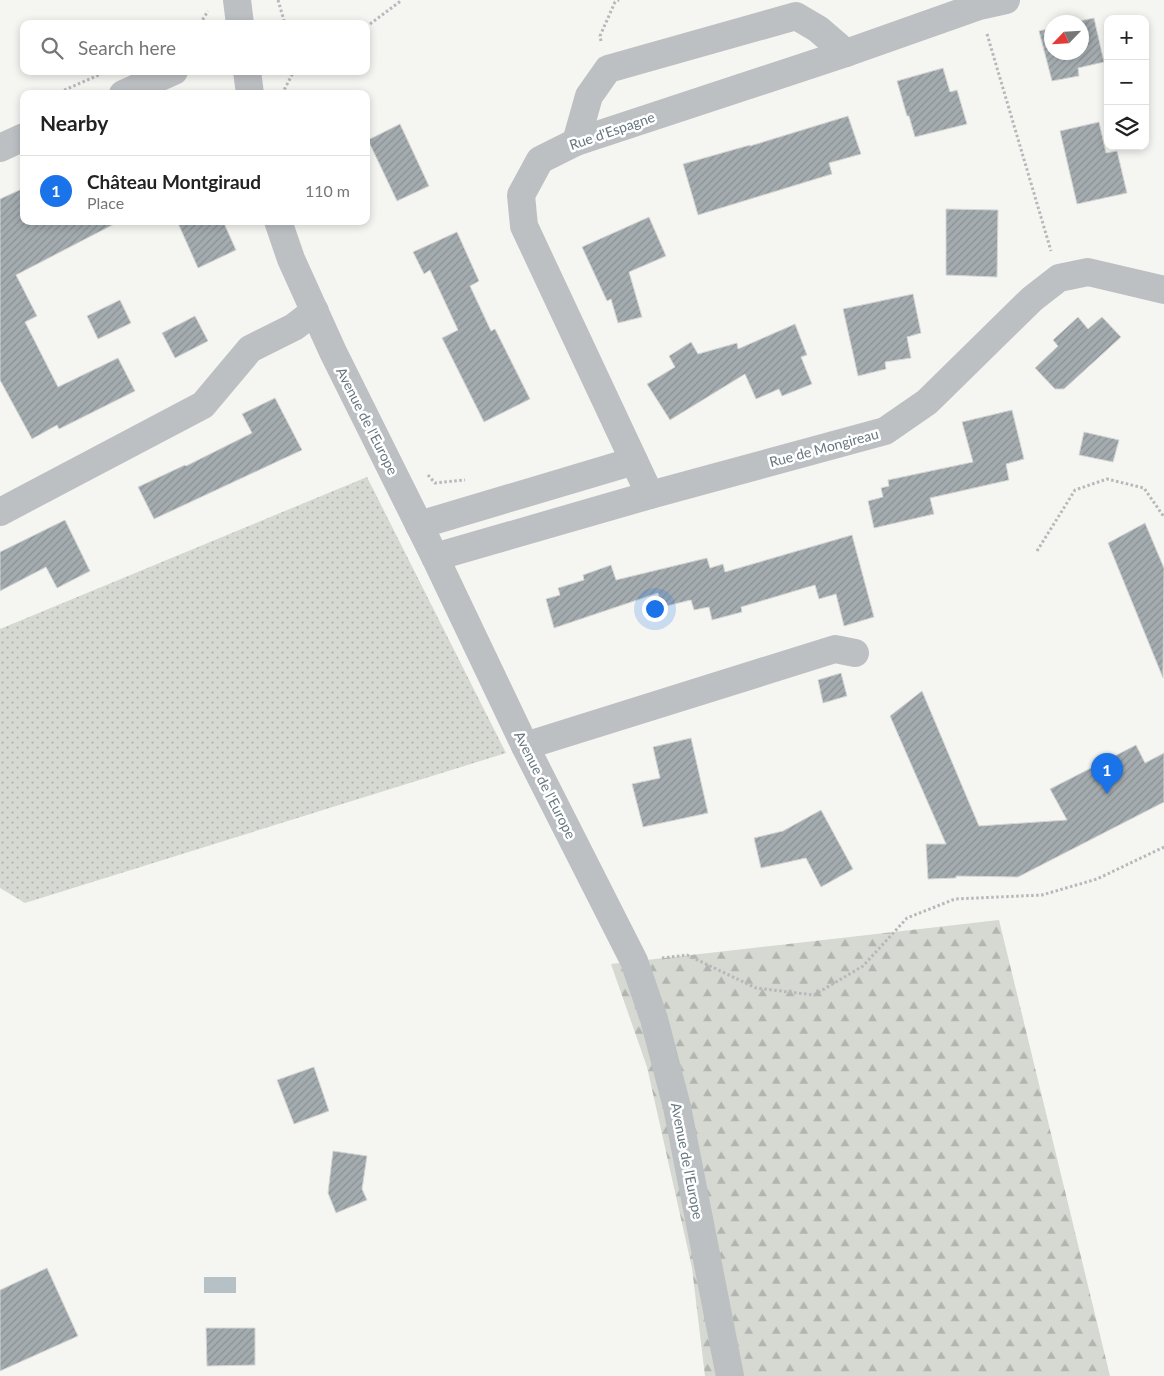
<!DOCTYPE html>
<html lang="en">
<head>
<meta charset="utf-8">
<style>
  body { margin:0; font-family:Lato,sans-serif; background:#f2f2f2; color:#222 }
  .controls { position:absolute; right:15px; top:15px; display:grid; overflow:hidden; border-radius:10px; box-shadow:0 2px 8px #0003 }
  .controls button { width:45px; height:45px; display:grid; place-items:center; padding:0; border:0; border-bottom:1px solid #e0e0e0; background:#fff; color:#222; font:25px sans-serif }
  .compass { position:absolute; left:1044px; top:15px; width:45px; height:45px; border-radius:50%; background:#fff; box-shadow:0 2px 8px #0003; rotate:245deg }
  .you { position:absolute; left:654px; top:608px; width:18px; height:18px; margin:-12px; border:4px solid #fff; border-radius:50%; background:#1a73e8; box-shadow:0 0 0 8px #1a73e833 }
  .badge { display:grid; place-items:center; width:32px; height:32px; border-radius:50%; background:#1a73e8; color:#fff; font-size:16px; font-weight:700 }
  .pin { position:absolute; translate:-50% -41px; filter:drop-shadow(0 1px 2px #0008) }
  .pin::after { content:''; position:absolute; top:26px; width:18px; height:15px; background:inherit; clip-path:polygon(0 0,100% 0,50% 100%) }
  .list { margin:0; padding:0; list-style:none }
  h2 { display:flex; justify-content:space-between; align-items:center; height:65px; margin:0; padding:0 20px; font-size:21px }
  h2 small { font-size:16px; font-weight:400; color:#767676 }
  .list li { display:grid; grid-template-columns:32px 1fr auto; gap:15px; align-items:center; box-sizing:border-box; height:70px; padding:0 20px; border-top:1px solid #e0e0e0 }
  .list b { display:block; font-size:19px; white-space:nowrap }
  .list p { margin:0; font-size:16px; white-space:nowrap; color:#767676 }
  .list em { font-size:16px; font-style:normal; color:#767676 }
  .icon { flex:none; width:28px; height:28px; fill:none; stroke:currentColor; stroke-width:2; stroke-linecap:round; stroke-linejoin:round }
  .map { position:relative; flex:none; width:1164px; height:1376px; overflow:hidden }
  .search { position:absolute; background:#fff; box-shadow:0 2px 8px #0003; left:20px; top:20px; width:350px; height:55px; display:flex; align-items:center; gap:12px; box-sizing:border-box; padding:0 18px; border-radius:10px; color:#767676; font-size:19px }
  .panel { position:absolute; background:#fff; box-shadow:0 2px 8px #0003; left:20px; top:90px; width:350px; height:135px; border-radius:10px }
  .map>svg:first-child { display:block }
  .grass { fill:url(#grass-dots) }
  .forest { fill:url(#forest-firs) }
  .water { fill:#b5c1c4 }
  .building { fill:url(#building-hatch); stroke:#d6d6d4 }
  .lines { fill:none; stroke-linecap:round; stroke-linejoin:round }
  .path { stroke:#b6b9bb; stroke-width:3; stroke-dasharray:2.5 2.5; stroke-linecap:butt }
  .minor { stroke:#bcc0c3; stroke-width:28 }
  .labels { text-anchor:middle; stroke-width:5; stroke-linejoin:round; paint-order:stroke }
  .street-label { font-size:14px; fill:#677780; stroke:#fff }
</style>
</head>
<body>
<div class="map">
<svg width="1164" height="1376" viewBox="0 0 1164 1376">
  <defs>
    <pattern id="grass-dots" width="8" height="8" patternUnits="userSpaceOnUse" patternTransform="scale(1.25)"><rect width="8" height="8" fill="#d5d9d1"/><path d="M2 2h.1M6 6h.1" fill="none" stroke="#b1b5af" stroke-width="1.8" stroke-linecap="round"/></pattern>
    <pattern id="forest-firs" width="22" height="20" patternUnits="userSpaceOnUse" patternTransform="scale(1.25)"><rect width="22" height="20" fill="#d5d9d1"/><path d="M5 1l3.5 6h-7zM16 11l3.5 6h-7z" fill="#b1b5af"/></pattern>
    <pattern id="building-hatch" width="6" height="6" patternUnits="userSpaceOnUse" patternTransform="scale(1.25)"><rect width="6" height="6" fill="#a4acb0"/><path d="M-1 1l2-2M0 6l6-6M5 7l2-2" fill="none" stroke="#899194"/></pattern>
  </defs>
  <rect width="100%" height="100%" fill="#f5f5f2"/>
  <!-- grass -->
  <path class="grass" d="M367,477L506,753L25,903L0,888V629Z"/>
  <!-- forest -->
  <path class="forest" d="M999,920L1110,1376H705L692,1268L647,1067L611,964Z"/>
  <!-- water -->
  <rect class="water" x="204" y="1277" width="32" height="16"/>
  <!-- building -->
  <g class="building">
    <path d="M1094,18L1104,62L1078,68L1079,76L1052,81L1039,31L1052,28V52H1082V22H1075Z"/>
    <path d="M943,68L950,92L957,90L967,124L915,137L909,116H907L897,81Z"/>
    <path d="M848,116L861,154L829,163L832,174L698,215L683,164L750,145V146Z"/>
    <path d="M1099,122L1106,153L1117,151L1127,193L1077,204L1060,131Z"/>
    <path d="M400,124L429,186L397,201L368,140Z"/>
    <path d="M24,188V221H120L16,275L37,316L25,322L58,387L118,358L135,391L59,429L57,425L32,439L0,380V199Z"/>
    <path d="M946,209L998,210L997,277L946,275Z"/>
    <path d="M649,217L666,256L629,272L642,317L618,323L611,299L607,301L582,247Z"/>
    <path d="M177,221H223L236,250L198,268Z"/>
    <path d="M457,232L479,281L470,286L491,331L495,329L530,399L484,422L442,338L458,330L430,270L424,274L413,252Z"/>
    <path d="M913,294L921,333L907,337L911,358L885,362L886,369L858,376L843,309Z"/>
    <path d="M120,300L131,323L98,339L87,316Z"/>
    <path d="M195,316L208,341L175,358L162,333Z"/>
    <path d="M1078,317L1088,329L1102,317L1121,337L1064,389H1055L1035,368L1058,346L1053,340Z"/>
    <path d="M795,324L807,355L801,357L812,384L782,396L779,389L756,399L745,374L670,420L647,384L675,367L669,356L691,342L698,354L737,343L738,349Z"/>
    <path d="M275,398L302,450L154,519L138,487L185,465L186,466L252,433L242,414Z"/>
    <path d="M1012,410L1024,459L1006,464L1009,480L930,498L934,514L874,528L868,501L883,497L881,488L889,486L888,480L973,462L962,422Z"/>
    <path d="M1084,432L1119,440L1113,462L1079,455Z"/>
    <path d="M65,520L90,571L57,588L46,567L0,591V552Z"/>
    <path d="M1145,523L1164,568L1163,678L1108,543Z"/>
    <path d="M852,535L874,617L844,626L836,594L819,599L815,585L741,607L742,612L712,620L709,607L694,610L691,600L662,607L658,593L554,628L546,599L560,595L558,588L584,580L583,575L611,565L616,580L707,558L710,568L723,564L725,572Z"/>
    <path d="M841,673L847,696L823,703L818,680Z"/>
    <path d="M922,691L979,826L1067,820L1050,789L1136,745L1145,763L1164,753V802L1018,877L956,876V878L928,879L926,844H946L890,716Z"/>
    <path d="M691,738L708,813L643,827L632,784L660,778L653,747Z"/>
    <path d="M821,810L853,869L821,887L806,858L761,868L754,838L783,831Z"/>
    <path d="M314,1067L329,1111L294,1124L277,1080Z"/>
    <path d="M333,1151L367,1156L362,1189L367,1200L336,1213L328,1193Z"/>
    <path d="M47,1268L78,1336L0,1371V1290Z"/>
    <path d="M206,1328H255V1365L207,1366Z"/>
  </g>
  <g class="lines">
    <!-- path -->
    <g class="path">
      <path d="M278,0L285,24"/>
      <path d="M200,24L208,11"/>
      <path d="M366,27L402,0"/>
      <path d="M987,34L1051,251"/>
      <path d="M601,41L600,36L615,2L619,0"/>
      <path d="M55,94L101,74"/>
      <path d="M282,94L294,71"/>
      <path d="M428,475L435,483L465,480"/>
      <path d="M1037,551L1075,490L1107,479L1144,488L1164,517"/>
      <path d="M662,958L687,955L756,988L814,995L863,966L907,918L955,899L1042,895L1097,879L1164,847"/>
    </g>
    <!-- minor -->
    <g class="minor">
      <path d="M237,0L240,24"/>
      <path d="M247,71L250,94"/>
      <path d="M123,94L174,71"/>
      <path d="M576,142L589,96L608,69L796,16L818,29L846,53"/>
      <path d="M0,148L24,137"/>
      <path d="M278,221L291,259L333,352L435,557L525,746L634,961L654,1019L677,1107L730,1376"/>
      <path d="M650,495L524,226L521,195L540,160L576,142L846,53L979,6L1006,0"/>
      <path d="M0,512L203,405L250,349L294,327L315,311"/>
      <path d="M419,525L634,461"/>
      <path d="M435,557L650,495L885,431L927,402L1032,299L1059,278L1088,272L1164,290"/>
      <path d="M525,746L835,649L855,653"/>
    </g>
  </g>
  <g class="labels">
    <!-- street labels -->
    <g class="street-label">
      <text transform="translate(612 131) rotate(-19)" y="5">Rue d'Espagne</text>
      <text transform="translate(367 421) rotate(63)" y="5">Avenue de l'Europe</text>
      <text transform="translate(824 448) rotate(-15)" y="5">Rue de Mongireau</text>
      <text transform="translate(545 785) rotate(63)" y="5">Avenue de l'Europe</text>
      <text transform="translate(687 1161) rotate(79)" y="5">Avenue de l'Europe</text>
    </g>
  </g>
</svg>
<div class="controls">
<button>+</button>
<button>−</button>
<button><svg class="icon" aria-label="layers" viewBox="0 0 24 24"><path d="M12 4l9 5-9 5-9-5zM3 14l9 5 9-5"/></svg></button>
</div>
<svg class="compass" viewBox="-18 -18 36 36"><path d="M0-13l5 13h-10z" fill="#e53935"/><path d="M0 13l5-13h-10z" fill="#767676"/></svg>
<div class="you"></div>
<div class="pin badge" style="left:1107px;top:794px">1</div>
<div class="search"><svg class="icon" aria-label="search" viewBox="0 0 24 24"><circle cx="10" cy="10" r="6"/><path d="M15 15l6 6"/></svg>Search here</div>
<section class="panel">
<h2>Nearby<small></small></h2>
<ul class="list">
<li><span class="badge">1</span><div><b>Château Montgiraud</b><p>Place</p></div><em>110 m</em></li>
</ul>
</section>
</div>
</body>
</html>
